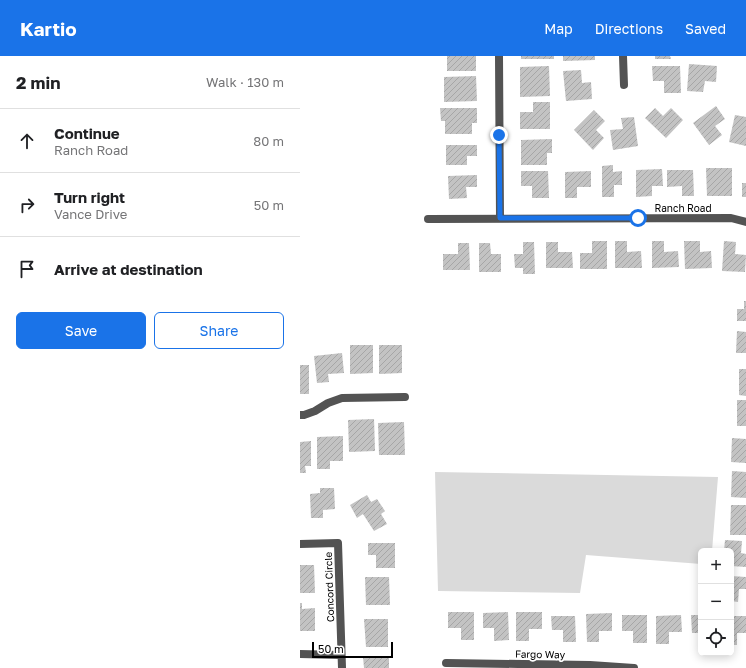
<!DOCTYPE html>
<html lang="en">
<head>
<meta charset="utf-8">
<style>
  body { margin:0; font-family:"Golos Text",sans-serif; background:#f6f6f6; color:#202124 }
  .controls { position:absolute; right:12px; bottom:12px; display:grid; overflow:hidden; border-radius:6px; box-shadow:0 2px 10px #0003 }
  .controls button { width:36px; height:36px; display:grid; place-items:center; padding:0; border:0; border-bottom:1px solid #e0e0e0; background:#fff; color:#202124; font:20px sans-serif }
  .scale { position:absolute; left:12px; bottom:10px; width:81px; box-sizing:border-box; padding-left:4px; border:2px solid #000; border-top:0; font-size:11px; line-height:14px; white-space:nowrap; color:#000; -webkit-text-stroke:3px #fff; paint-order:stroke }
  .stop { position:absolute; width:12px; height:12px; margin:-9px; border:3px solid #1a73e8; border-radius:50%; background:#fff }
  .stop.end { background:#1a73e8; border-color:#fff; box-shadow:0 1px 4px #0008 }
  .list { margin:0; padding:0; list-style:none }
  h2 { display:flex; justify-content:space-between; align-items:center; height:52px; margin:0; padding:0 16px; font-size:17px }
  h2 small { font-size:13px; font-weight:400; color:#757577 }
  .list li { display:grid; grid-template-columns:26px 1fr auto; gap:12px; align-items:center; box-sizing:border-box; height:64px; padding:0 16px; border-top:1px solid #e0e0e0 }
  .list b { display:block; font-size:15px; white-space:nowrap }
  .list p { margin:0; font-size:13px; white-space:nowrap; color:#757577 }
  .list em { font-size:13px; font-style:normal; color:#757577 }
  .actions { display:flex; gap:8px; padding:12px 16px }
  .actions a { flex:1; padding:9px 0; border:1px solid #1a73e8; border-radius:6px; text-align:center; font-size:14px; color:#1a73e8 }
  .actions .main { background:#1a73e8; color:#fff }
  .icon { flex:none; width:22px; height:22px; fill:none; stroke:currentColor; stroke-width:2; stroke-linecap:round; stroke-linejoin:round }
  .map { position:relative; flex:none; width:446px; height:612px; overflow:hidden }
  header { display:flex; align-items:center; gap:24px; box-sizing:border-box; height:56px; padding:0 20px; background:#1a73e8; color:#fff }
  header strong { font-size:19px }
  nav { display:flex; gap:22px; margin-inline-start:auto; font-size:14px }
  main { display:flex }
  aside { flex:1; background:#fff }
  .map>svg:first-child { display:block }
  .green { fill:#dadada }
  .building { fill:url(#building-hatch) }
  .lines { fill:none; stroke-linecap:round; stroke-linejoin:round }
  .minor { stroke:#535353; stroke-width:8 }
  .route { stroke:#1a73e8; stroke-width:5 }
  .labels { text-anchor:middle; stroke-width:3.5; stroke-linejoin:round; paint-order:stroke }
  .street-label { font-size:10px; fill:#000; stroke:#fff }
</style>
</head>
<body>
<header>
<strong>Kartio</strong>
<nav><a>Map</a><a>Directions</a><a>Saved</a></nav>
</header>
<main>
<aside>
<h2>2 min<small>Walk · 130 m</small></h2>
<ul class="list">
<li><svg class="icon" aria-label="ahead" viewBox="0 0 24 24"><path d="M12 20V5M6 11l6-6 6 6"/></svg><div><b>Continue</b><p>Ranch Road</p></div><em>80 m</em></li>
<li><svg class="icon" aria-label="right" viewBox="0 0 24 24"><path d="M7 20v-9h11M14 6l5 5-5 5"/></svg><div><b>Turn right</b><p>Vance Drive</p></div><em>50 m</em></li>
<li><svg class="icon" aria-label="arrive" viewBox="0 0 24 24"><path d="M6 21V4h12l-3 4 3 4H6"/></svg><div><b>Arrive at destination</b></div></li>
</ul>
<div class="actions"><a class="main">Save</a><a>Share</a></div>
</aside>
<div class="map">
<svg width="446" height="612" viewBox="0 0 446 612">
  <defs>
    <pattern id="building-hatch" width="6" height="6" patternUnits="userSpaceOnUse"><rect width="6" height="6" fill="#c3c3c3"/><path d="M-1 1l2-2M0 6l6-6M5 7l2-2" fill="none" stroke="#a6a6a6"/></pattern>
  </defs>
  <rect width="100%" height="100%" fill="#fff"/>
  <!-- green -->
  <path class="green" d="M135,416L418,421L412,495H401V508L286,499L280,537L138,535Z"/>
  <!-- building -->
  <g class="building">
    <rect x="147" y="0" width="29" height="15"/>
    <rect x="221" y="0" width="33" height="3"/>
    <path d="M263,0H295V4L263,5Z"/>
    <path d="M355,0H370L371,3H355Z"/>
    <path d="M389,8L417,10L416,26L405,25L403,36L387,35Z"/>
    <path d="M249,10L250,40L220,41V11Z"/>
    <path d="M352,10H380L381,37H364V25H353Z"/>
    <path d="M281,14L282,27L291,26L292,43L266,45L263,15Z"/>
    <path d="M176,20L177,45L144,46V21Z"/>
    <path d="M233,46H250V73H220V56H233Z"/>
    <path d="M416,50L425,63L415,70L422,79L409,89L393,67Z"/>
    <path d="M140,52H177V67H172V78H145V65H141Z"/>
    <path d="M355,52L363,60L371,52L383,64L366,82L345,62Z"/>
    <path d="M294,54L305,65L296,74L304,82L293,94L274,74Z"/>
    <path d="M435,59L446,61V90L429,86Z"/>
    <path d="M334,61L338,90L313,94L310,74L323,73L321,62Z"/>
    <path d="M252,83V97H247V109H221V84Z"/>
    <path d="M146,89H177V100H167V109H146Z"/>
    <path d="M313,109V116L322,115V129H314V141H302V110Z"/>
    <path d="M406,112H432V140H407Z"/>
    <path d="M362,113L363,130H352V140L336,141V114Z"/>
    <path d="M367,114H393L394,140H382V130L367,131Z"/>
    <path d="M221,115H248L249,142H232V130H221Z"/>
    <path d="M291,115V131H277V142H265V116Z"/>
    <path d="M177,119V131H166L167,142L149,143L148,120Z"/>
    <rect x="442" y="127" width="4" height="14"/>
    <path d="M292,185H307V213H280V197H292Z"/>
    <path d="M315,185H327V196L341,195L342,212H315Z"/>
    <path d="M352,185H364V196L378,195L379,211L352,212Z"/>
    <path d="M384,185H400V196L411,195L412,212L385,213Z"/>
    <path d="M424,185L436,186L435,198L446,199L445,216L422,215Z"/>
    <path d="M223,186H234L235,218H223V212H215L214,198H223Z"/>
    <path d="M246,186H258V196H272L273,212H246Z"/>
    <path d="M158,187H169L170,214H143V198H158Z"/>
    <path d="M179,187H190L191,198H201V216H179Z"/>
    <path d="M444,245H446V265H437V253H444Z"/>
    <path d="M437,275L446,276V297H436Z"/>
    <path d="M50,289H73V317L50,318Z"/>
    <path d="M79,289H102V317L79,318Z"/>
    <path d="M42,297L44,317L28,318L29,326L17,327L14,300Z"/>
    <rect x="0" y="309" width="9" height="29"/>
    <path d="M439,313H446V340L439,339Z"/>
    <rect x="437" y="344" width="9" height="26"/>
    <path d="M74,363L75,395L49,396L48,364Z"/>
    <path d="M104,366L105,399H79L78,367Z"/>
    <path d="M43,380V405H30V413H17V381Z"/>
    <path d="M432,382L446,383V407L431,406Z"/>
    <path d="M11,385V410H5L6,417H0V386Z"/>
    <path d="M432,415L446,416V442L431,441Z"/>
    <path d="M20,432H34L35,453L23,454V462H11L10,438L20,437Z"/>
    <path d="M67,439L71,446L77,443L85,455L81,458L87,468L74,475L63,458L57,462L50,449Z"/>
    <path d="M431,449H446V479H430Z"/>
    <path d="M425,484L442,485L441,497L446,498V511L431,510V495H424Z"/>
    <path d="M68,487H95V512H76V499H68Z"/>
    <path d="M0,509H14L15,537H0Z"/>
    <path d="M431,520L446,521V533H439L438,546L431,545Z"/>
    <path d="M65,521H89L90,549H66Z"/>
    <path d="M0,547H2V553L15,552V575H0Z"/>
    <path d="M148,556H174V584H161V572H148Z"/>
    <path d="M208,556L209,584L194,585V572H183V557Z"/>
    <path d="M216,556H242V573H229V585H216Z"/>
    <path d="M312,557V575H299V586H287L286,558Z"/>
    <path d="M322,559H347V587H333V575H322Z"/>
    <path d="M381,559L382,576H369V588H356V560Z"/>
    <path d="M391,559H401V577H392Z"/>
    <path d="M251,560H275L276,586H263V574H252Z"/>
    <path d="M431,560H446V577H437V589H431Z"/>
    <path d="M64,563H88V591H66Z"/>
    <path d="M63,601H89V612H64Z"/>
  </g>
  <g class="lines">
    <!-- minor -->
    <g class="minor">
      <path d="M199,0L200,162"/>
      <path d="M323,0L324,29"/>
      <path d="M128,163L431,162L446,166"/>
      <path d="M0,359H4L15,355L28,347L42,342L105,341"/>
      <path d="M0,488L38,487L42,612"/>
      <path d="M0,598L41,599"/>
      <path d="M146,607L290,609L334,612"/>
    </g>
  </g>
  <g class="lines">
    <!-- route -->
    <path class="route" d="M199,79L200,162H338"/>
  </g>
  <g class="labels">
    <!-- street labels -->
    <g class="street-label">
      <text x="383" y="156">Ranch Road</text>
      <text transform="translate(29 531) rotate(-92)" y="4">Concord Circle</text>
      <text transform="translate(240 598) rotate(1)" y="4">Fargo Way</text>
    </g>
  </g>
</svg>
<div class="controls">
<button>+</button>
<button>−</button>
<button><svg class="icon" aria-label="locate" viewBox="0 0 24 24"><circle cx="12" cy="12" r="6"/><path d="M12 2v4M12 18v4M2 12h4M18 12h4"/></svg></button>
</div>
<div class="scale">50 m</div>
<div class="stop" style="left:338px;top:162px"></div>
<div class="stop end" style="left:199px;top:79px"></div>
</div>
</main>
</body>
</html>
